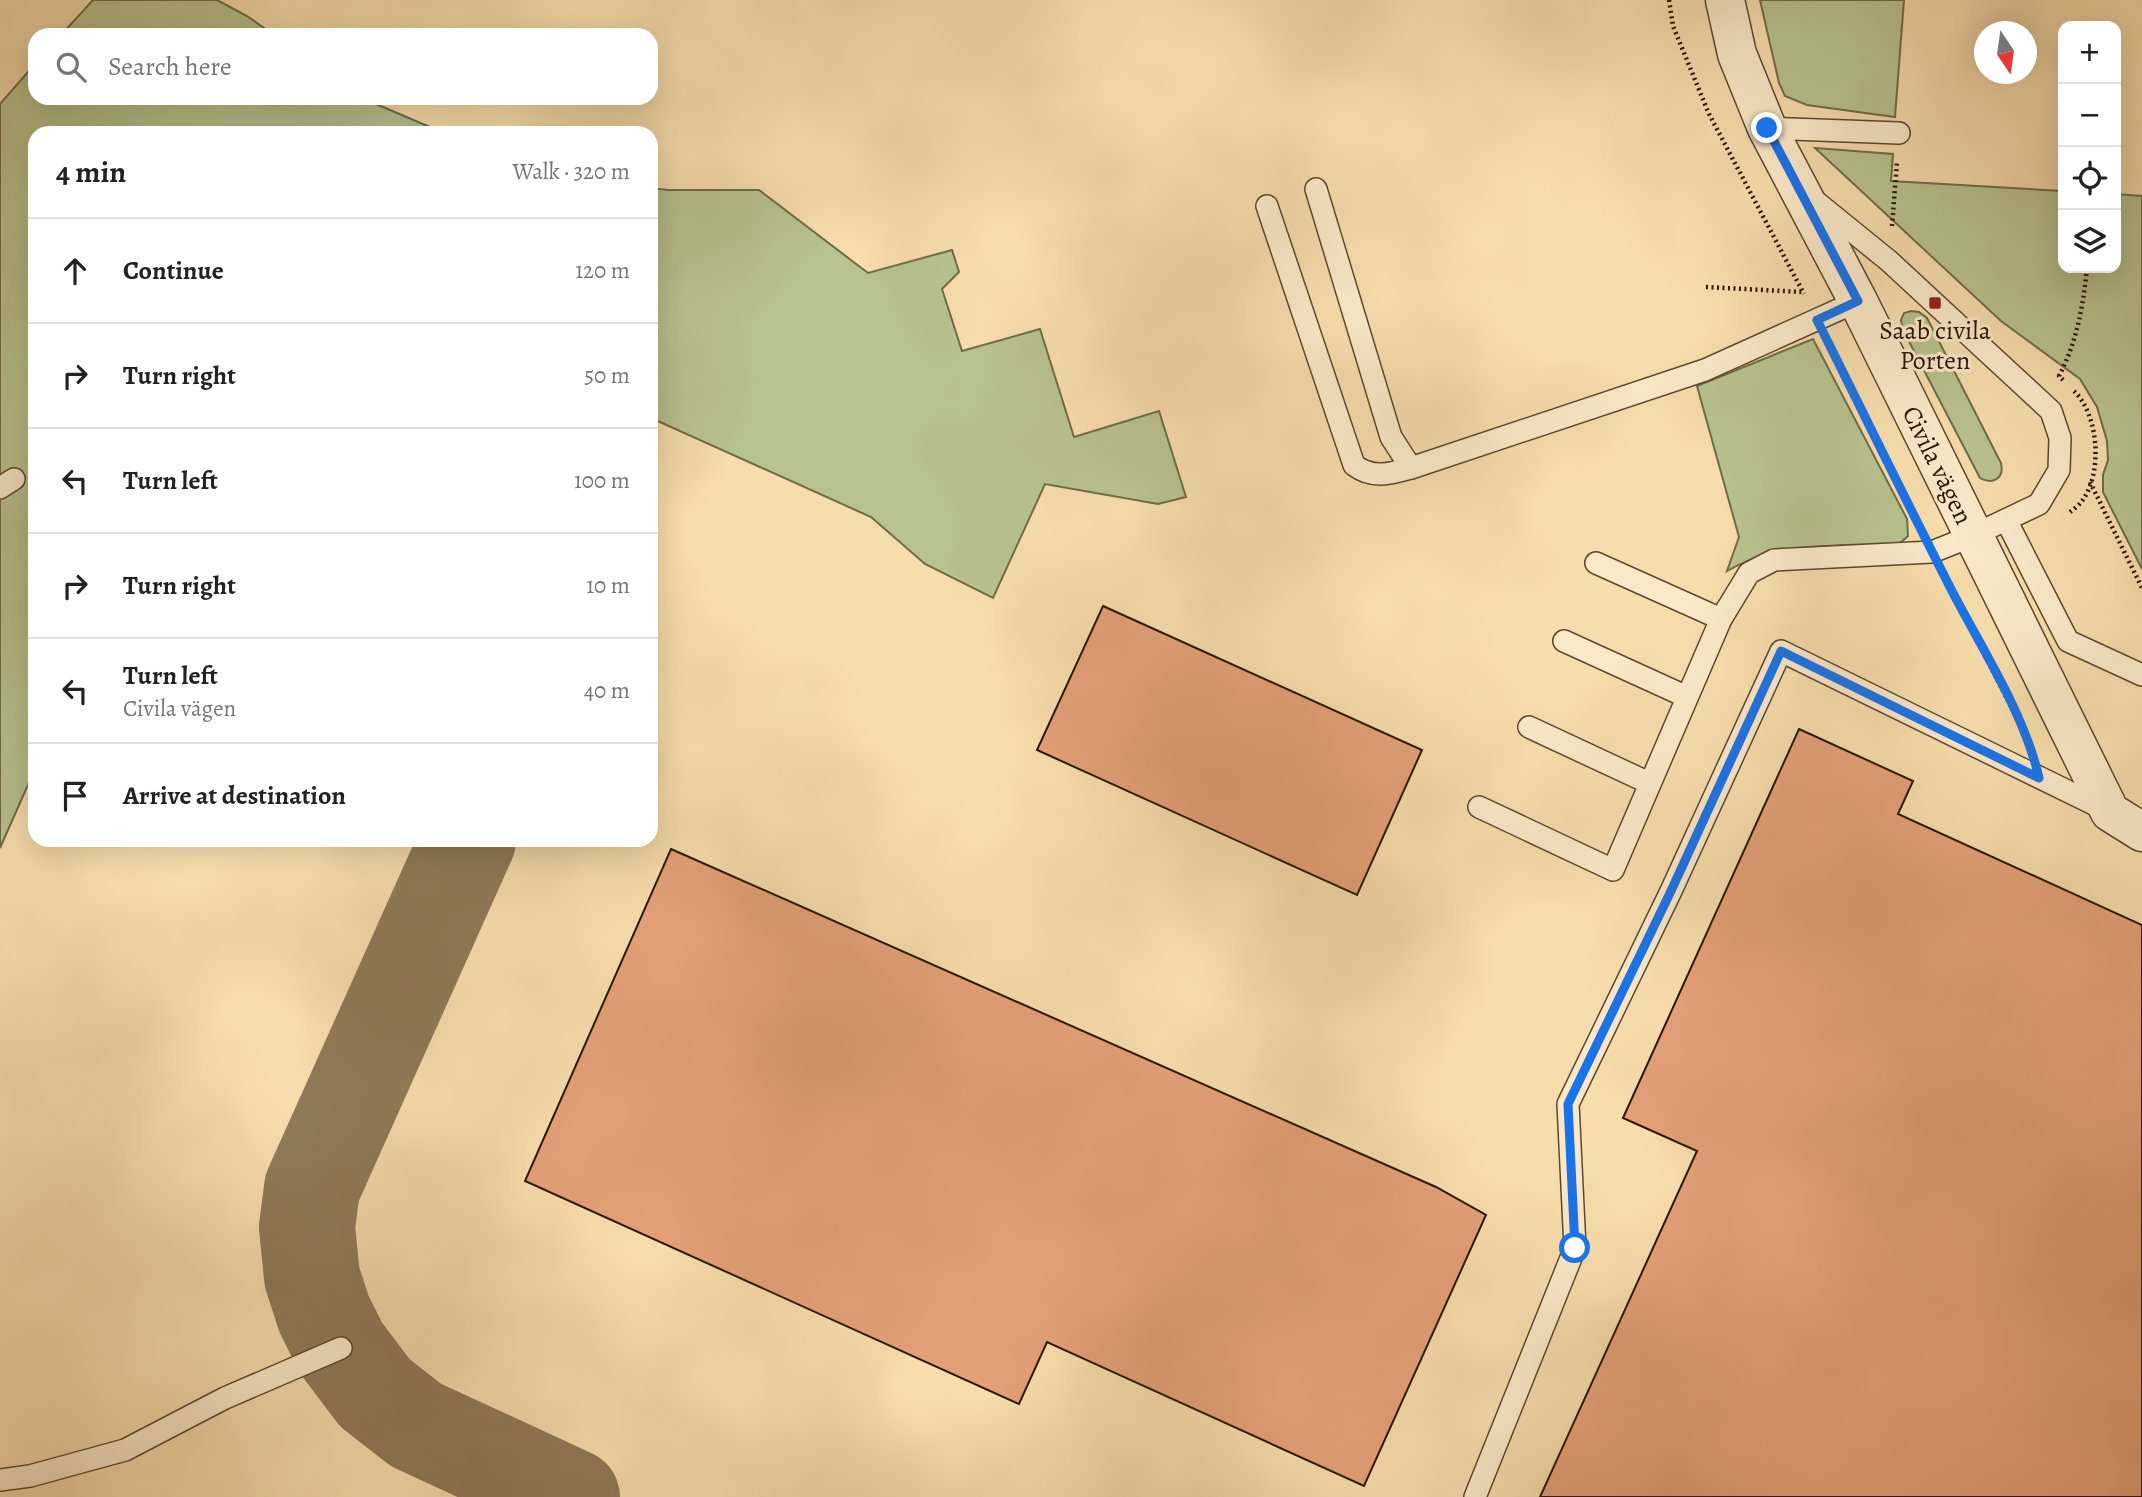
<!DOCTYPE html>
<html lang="en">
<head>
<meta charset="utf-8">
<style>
  body { margin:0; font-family:Alegreya,serif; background:#f2f2f2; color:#222 }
  .controls { position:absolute; right:21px; top:21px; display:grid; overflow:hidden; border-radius:14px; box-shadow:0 7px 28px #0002 }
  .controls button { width:63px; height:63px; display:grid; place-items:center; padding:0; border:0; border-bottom:2px solid #e0e0e0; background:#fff; color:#222; font:35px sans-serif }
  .compass { position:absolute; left:1974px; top:21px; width:63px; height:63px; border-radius:50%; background:#fff; box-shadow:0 7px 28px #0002; rotate:167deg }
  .stop { position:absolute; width:21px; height:21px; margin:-16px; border:5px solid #1a73e8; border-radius:50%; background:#fff }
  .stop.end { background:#1a73e8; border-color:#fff; box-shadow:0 2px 7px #0008 }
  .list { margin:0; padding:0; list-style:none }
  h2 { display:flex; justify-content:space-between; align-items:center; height:91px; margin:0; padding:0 28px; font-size:30px }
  h2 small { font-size:23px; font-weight:400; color:#767676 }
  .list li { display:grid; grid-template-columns:46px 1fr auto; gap:21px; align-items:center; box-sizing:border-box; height:105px; padding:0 28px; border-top:2px solid #e0e0e0 }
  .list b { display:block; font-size:26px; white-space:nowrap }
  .list p { margin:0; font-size:23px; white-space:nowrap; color:#767676 }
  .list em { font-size:23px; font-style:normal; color:#767676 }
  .icon { flex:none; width:38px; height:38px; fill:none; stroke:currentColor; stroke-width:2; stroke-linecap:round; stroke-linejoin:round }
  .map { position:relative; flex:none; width:2142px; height:1497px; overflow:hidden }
  .search { position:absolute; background:#fff; box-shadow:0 7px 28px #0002; left:28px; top:28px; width:630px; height:77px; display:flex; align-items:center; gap:18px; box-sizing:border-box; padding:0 24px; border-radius:21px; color:#767676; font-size:26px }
  .panel { position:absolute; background:#fff; box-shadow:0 7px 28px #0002; left:28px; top:126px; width:630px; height:721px; border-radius:21px }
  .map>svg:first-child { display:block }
  .green { fill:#b8c28d; stroke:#706c48; stroke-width:2 }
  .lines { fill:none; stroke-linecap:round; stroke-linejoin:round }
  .taxiway { stroke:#907958; stroke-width:96 }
  .building { fill:#e3a078; stroke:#291604; stroke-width:2 }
  .lane-casing { stroke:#5c482e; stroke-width:24 }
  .street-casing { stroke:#5c482e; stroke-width:41 }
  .path { stroke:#291604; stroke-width:4.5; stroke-dasharray:2 3.5; stroke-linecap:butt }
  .lane { stroke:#fae8c9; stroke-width:21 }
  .street { stroke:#fae8c9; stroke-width:38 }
  .route { stroke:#1a73e8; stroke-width:9 }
  .poi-dot { fill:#8f2418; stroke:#fae8c9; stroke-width:2.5 }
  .labels { text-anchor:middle; stroke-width:6; stroke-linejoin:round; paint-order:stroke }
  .poi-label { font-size:26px; fill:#291604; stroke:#fae8c9 }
  .street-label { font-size:26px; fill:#291604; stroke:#fae8c9 }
</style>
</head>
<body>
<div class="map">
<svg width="2142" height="1497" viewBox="0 0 2142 1497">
  <rect width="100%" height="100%" fill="#f7dcac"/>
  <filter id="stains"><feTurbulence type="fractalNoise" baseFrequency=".00286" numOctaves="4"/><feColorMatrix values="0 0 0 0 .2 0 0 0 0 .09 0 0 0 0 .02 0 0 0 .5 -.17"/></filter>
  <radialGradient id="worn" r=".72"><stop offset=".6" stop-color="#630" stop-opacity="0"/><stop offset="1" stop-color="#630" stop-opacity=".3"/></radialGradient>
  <!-- green -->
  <g class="green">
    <path d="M93,0H217L247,16L274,35H61Z"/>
    <path d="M1760,0H1904L1895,117L1807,105L1785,96L1779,83Z"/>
    <path d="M35,64V98H362L444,133H35V769L0,848V104Z"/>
    <path d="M1815,148L1893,154L1891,181L2063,191V268H2116V194L2142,196V569L2103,492V475L2108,460L2107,441L2097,407L2080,379L2001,321Z"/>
    <path d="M651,188L668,190H759L868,273L952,250L959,272L942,289L962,351L1040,329L1074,437L1159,411L1186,497L1158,504L1045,484L993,598L925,564L871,517L651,418Z"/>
    <path d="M1911,311L1919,312L1927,318L2001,463C2005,479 1992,485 1980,478L1903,330L1901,320L1904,313Z"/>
    <path d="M1813,339L1907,519L1908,536L1899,544C1841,546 1778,541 1727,571L1739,537L1697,386Z"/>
  </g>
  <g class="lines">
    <!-- taxiway -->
    <path class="taxiway" d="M468,840L312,1188L307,1227L312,1277L324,1314L341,1348L375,1393L416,1425L572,1497"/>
  </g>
  <!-- building -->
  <g class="building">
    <path d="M1103,606L1422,750L1357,895L1037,750Z"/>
    <path d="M1799,729L1913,781L1898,814L2142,925V1497H1540L1697,1151L1623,1118Z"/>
    <path d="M671,849L1436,1187L1486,1215L1364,1486L1047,1342L1019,1404L525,1181Z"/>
  </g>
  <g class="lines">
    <!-- lane casing -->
    <g class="lane-casing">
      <g id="lane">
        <path d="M1767,128L1899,133"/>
        <path d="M1316,189L1391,437L1411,468"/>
        <path d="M1267,206L1354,465C1372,479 1390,474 1411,468L1705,370L1858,301"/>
        <path d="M0,488L14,479"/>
        <path d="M2006,520L2068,641L2142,675"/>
        <path d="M1596,563L1721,619"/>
        <path d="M1564,641L1687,697"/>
        <path d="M1529,727L1649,783"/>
        <path d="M1479,807L1613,870L1721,619L1749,573L1774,560L1932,552L1972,536L2039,504L2059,470L2060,438L2051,411L1889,261L1815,201"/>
        <path d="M0,1480L30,1476L125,1450L225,1398L341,1348"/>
        <path d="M1475,1497L1575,1248L1568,1104L1671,891L1781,651L2108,811"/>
      </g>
    </g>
    <!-- street casing -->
    <g class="street-casing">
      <path id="street" d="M1725,0L1737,54L1767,128L1858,301L2110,812L2142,832"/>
    </g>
    <!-- path -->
    <g class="path">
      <path d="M1669,0L1673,26L1709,114L1804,294"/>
      <path d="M1892,226L1897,162"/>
      <path d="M1706,287L1802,292"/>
      <path d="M1830,346L1919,526"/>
      <path d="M2063,380L2059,376C2077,341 2083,307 2087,268"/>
      <path d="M2090,482L2142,588"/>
      <path d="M2070,512C2074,509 2079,505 2082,501C2103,473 2099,415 2074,391"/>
      <path d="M1945,577L2027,738"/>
    </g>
    <!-- lane -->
    <use href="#lane" class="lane"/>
    <!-- street -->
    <use href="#street" class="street"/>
  </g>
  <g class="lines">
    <!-- route -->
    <path class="route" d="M1575,1248L1568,1104L1671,891L1781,651L2039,778C2025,715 1982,649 1952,591C1906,501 1862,410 1817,320L1858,301L1767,128"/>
  </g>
  <!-- markers -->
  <rect class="poi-dot" x="1928" y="296" width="14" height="14" rx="3.5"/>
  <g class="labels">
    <!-- poi labels -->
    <g class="poi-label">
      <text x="1935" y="339">Saab civila<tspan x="1935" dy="30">Porten</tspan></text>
    </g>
    <!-- street labels -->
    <g class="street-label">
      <text transform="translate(1938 465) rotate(64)" y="9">Civila vägen</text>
    </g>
  </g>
  <rect width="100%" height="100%" filter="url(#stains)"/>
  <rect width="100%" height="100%" fill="url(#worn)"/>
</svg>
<div class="controls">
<button>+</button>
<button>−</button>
<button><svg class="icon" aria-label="locate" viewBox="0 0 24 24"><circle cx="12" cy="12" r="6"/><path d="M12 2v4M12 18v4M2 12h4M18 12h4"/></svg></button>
<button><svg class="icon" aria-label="layers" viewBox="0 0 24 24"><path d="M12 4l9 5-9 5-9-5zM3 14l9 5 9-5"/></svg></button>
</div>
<svg class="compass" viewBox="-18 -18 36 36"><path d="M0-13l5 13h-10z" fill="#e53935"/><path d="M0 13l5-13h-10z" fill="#767676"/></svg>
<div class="stop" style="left:1575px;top:1248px"></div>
<div class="stop end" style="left:1767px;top:128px"></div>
<div class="search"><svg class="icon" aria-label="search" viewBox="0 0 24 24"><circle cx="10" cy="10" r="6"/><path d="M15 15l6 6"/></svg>Search here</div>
<section class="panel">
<h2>4 min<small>Walk · 320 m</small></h2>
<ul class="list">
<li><svg class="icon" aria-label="ahead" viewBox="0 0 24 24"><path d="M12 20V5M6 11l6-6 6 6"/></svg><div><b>Continue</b></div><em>120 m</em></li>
<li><svg class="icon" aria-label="right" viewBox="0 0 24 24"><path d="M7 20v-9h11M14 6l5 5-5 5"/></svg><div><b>Turn right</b></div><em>50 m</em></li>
<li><svg class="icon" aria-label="left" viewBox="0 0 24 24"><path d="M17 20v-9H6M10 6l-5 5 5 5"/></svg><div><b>Turn left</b></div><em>100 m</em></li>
<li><svg class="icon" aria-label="right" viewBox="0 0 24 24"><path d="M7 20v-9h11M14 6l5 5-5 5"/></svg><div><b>Turn right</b></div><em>10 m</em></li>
<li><svg class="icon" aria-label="left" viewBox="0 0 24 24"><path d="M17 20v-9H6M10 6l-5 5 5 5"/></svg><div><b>Turn left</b><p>Civila vägen</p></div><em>40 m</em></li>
<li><svg class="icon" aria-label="arrive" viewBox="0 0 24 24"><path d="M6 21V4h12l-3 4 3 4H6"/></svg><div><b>Arrive at destination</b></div></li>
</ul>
</section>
</div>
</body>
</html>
